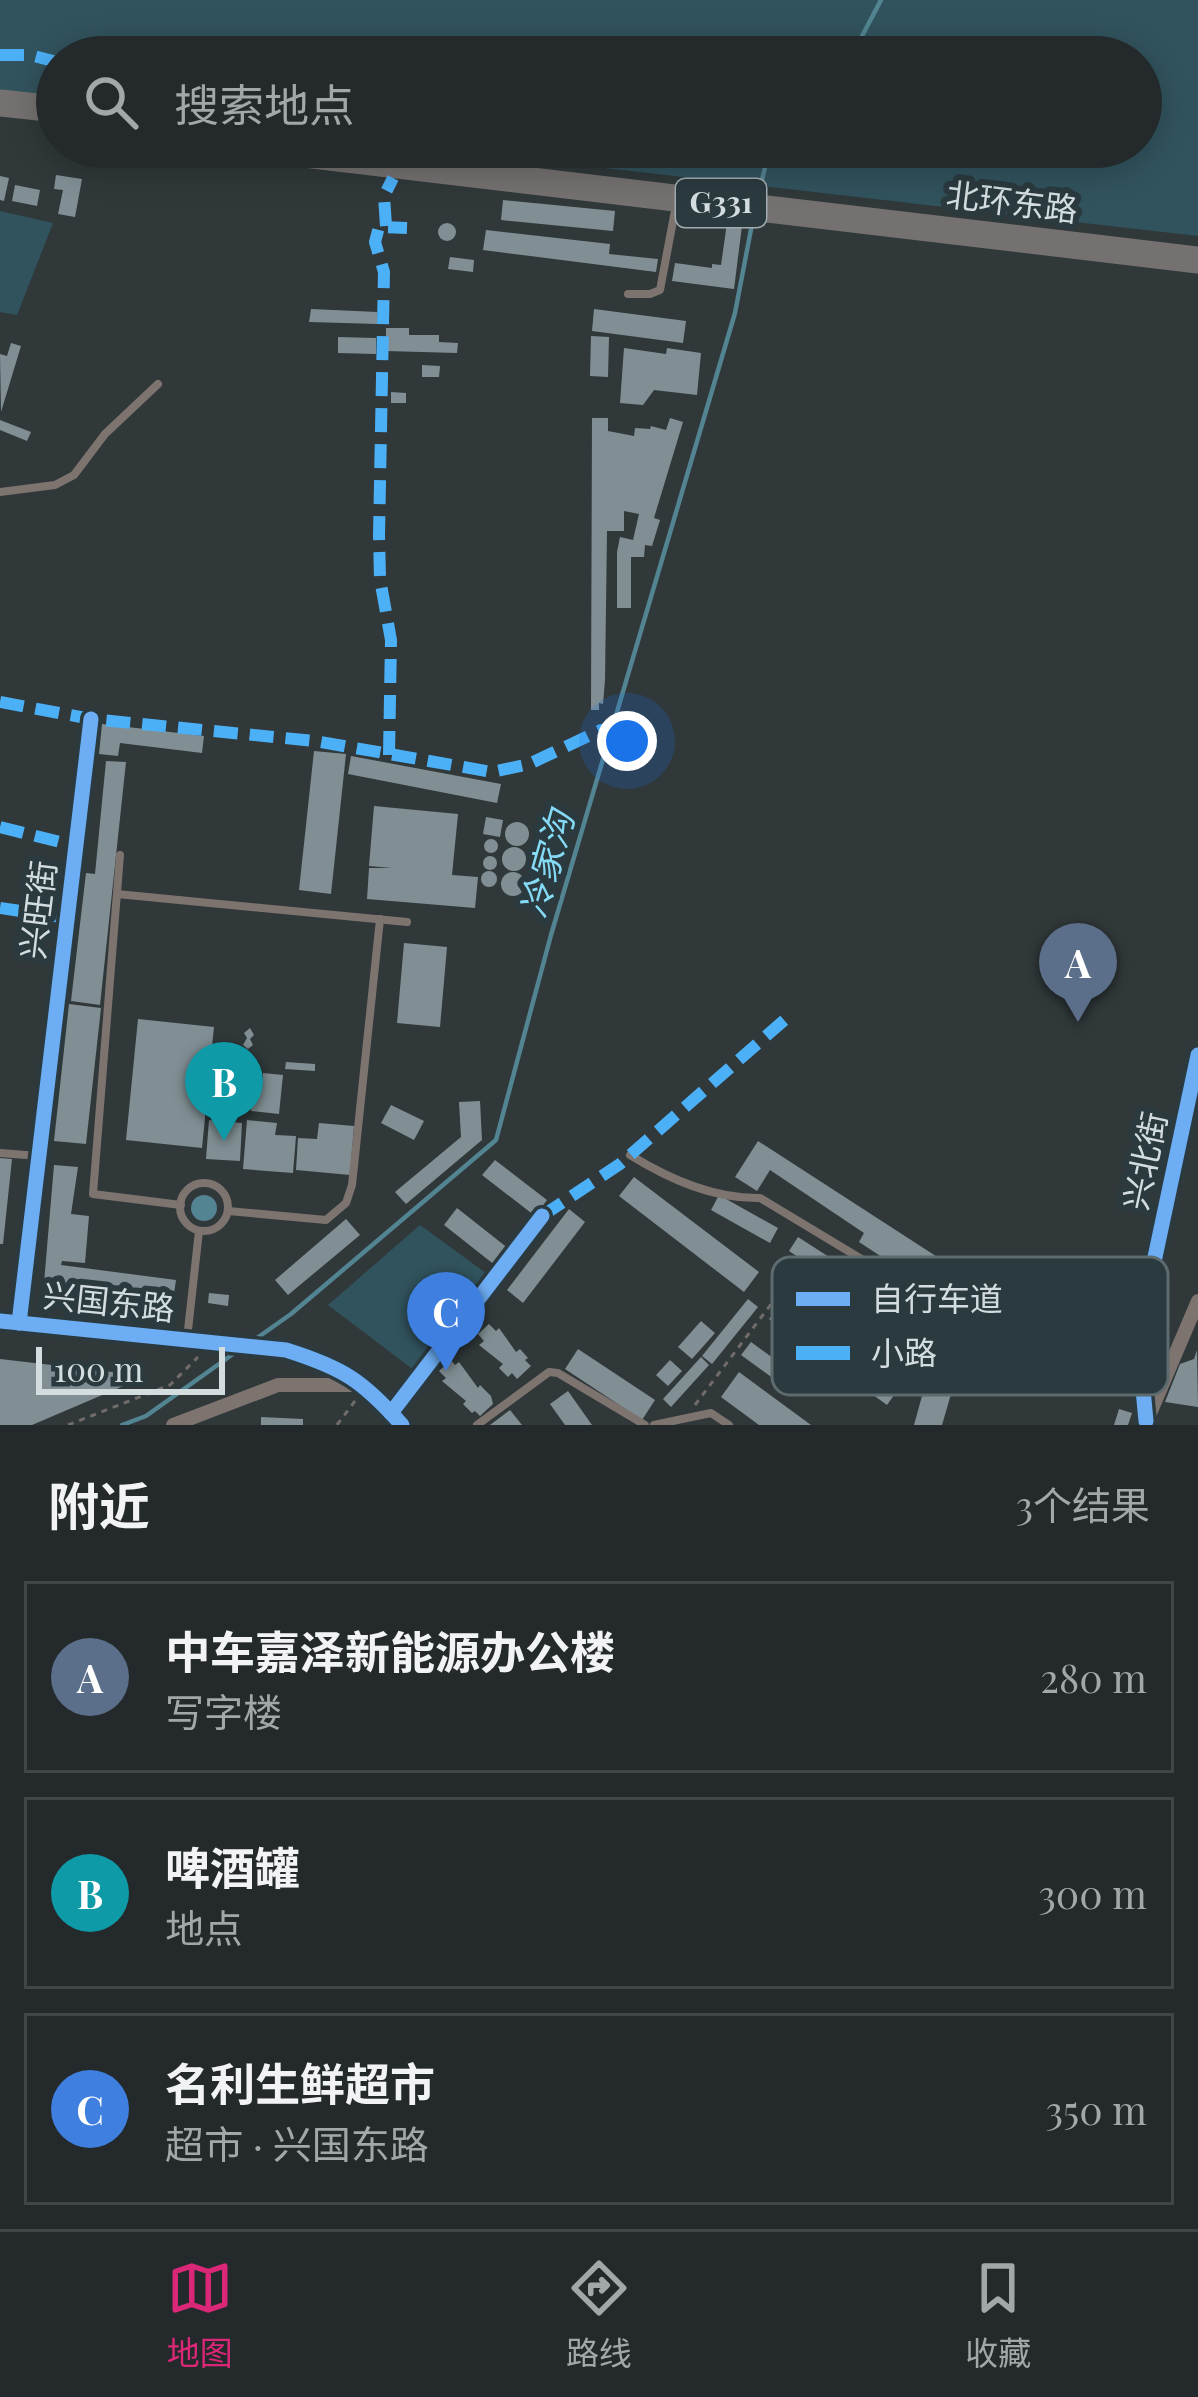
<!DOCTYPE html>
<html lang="zh">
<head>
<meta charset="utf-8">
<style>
  body { margin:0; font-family:"Playfair Display","Noto Sans SC",serif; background:#2c3234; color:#f1f3f6 }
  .scale { position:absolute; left:36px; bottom:30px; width:189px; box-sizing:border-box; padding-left:12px; border:6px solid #d3dde0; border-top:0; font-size:33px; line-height:42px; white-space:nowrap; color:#d3dde0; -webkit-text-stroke:9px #2b3a3f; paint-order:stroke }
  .you { position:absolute; left:627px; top:741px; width:42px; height:42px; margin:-30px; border:9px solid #fff; border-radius:50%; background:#1a73e8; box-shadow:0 0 0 18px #1a73e833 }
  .badge { display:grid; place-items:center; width:78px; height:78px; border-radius:50%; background:#db2777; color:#fff; font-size:39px; font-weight:700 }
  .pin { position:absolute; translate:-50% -99px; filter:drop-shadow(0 3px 6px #0008) }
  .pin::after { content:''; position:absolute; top:63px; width:42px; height:36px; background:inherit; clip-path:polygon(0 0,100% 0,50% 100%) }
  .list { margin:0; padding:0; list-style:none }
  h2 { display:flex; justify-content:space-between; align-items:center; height:156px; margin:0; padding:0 48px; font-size:51px }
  h2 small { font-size:39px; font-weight:400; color:#a3a7a9 }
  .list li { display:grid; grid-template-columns:78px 1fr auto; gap:36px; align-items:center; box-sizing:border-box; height:192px; margin:0 24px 24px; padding:0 24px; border:3px solid #414648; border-radius:0px }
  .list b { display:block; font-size:45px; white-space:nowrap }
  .list p { margin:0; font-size:39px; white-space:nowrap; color:#a3a7a9 }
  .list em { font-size:39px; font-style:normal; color:#a3a7a9 }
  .icon { flex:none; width:66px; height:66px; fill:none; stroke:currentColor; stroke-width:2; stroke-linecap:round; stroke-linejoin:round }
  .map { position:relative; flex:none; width:1198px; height:1425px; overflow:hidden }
  .search { position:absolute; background:#242a2c; box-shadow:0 6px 30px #0003; left:36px; right:36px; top:36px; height:132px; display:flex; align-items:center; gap:30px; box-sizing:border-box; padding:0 42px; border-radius:66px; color:#a3a7a9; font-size:45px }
  .sheet { height:804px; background:#242a2c }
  nav { display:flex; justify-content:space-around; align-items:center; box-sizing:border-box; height:168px; border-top:3px solid #414648; background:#242a2c; font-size:33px; color:#a3a7a9 }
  nav a { display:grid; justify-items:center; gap:6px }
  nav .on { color:#db2777 }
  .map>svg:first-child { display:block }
  .green { fill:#31535d }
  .water { fill:#538492 }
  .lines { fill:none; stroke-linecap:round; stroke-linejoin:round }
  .stream { stroke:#538492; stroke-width:4.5 }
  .building { fill:#818f94 }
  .path { stroke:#716c6a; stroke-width:3; stroke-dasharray:6 6; stroke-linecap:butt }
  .lane { stroke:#7d736f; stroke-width:8 }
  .street { stroke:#7d736f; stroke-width:14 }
  .secondary { stroke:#736b69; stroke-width:21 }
  .highway { stroke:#747170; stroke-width:27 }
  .quiet { stroke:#4cb0f7; stroke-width:12; stroke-dasharray:24 12; stroke-linecap:butt }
  .cycleway-casing { stroke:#2b3a3f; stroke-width:22 }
  .cycleway { stroke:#6dadf4; stroke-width:15 }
  .labels { text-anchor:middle; stroke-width:12; stroke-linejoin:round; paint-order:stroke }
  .shield { fill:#2b3a3f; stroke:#a1acb0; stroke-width:3 }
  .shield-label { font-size:30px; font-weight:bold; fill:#d3dde0 }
  .street-label { font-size:33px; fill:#d3dde0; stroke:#2b3a3f }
  .water-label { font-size:36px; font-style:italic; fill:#85daf5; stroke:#2b3a3f }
  .key { fill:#2b3a3f; stroke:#5d6b6f; stroke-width:3 }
  .key-label { font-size:33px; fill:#d3dde0 }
</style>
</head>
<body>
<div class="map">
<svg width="1198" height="1425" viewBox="0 0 1198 1425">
  <rect width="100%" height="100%" fill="#30383a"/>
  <!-- green -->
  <g class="green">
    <path d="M0,0H1198V236L421,147H1141V57H57V105L0,99Z"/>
    <path d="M0,211L53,223L17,315L0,312Z"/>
    <path d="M420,1225L490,1276L415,1371L328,1305Z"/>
  </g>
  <!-- water -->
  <circle class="water" cx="204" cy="1208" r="13"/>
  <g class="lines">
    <!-- stream -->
    <g class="stream">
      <path d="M851,57L881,0"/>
      <path d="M758,196L770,147"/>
      <path d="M257,1338L291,1314L496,1140L551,935L735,313L753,219"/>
      <path d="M122,1425L146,1416L233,1354"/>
    </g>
  </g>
  <!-- building -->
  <g class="building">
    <path d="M56,175L82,179L75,217L58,214L63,190L54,189Z"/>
    <path d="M0,176L9,178L4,201L0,200Z"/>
    <path d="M15,185L40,190L37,206L12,201Z"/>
    <path d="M503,200L615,211L613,231L501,220Z"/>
    <path d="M728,216L743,218L734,289L672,281L675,263L712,268V264L721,265Z"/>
    <circle cx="447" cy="232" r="9"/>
    <path d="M486,230L610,244L609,254L658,259L656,272L483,250Z"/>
    <path d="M450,257L474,260L473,272L448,269Z"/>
    <path d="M311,309L377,312V324L309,322Z"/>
    <path d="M594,309L686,321L683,343L592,331Z"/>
    <path d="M386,328H409V335H439V342L458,343L457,353L386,351Z"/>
    <path d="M591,336L609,337L608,377L590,376Z"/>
    <path d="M338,337L376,338V354L338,353Z"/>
    <path d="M11,343L21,346L1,412L0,354L7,356Z"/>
    <path d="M624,348L666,354L667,348L701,353L697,395L654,390L643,405L620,403Z"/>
    <path d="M422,365L440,366L439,377H422Z"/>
    <path d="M391,392L406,393V403H391Z"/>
    <path d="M592,418H608V431L634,436L635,428L650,429L651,426L666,430L670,418L683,422L654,518L660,520L652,546L645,545L644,557H631V608H617V552L620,537L633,540L639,514L624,511V531H607L605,680L603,704L599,703V710H591Z"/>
    <path d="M0,420L31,432L27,441L0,430Z"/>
    <path d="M102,724L204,736L202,753L120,743L118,756L99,754Z"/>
    <path d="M314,751L346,754L331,894L299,890Z"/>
    <path d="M351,756L501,784L497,803L348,774Z"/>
    <path d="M106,761L126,762L100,1005L71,1001L86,873L95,874Z"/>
    <path d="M374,806L458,814L452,875L478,877L475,908L367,899L369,868H392L369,866Z"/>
    <path d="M486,817L503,820L500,837L483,834Z"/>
    <circle cx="517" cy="834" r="12"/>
    <circle cx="491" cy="846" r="7"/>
    <circle cx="514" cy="859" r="12"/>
    <circle cx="490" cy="863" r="7"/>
    <circle cx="489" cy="879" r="8"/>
    <circle cx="513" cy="884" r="12"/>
    <path d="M404,943L447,947L440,1027L397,1023Z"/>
    <path d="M69,1004L101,1008L86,1144L54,1141Z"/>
    <path d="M138,1019L214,1027L202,1148L126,1140Z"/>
    <path d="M250,1028L254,1035L250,1039L253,1045L248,1049L243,1045L247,1038L244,1033Z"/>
    <path d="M286,1062L315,1064V1071L285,1069Z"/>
    <path d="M263,1073L283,1075L279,1114L251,1111L253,1088L262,1089Z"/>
    <path d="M480,1101L482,1140L406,1204L395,1192L461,1137L459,1102Z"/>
    <path d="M391,1105L424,1121L414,1140L381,1123Z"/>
    <path d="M209,1120L242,1123L240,1161L206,1159Z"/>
    <path d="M247,1120L277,1123L275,1135L296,1136L293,1173L243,1169Z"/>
    <path d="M319,1123L354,1126L350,1175L296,1170L298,1138L317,1139Z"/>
    <path d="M758,1141L979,1284L952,1325L928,1310L938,1295L924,1286L919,1293L886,1271L891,1263L859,1242L864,1233L770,1170L757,1191L735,1177Z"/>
    <path d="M0,1158L12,1159L3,1244H0Z"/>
    <path d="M495,1160L547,1200L535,1216L482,1175Z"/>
    <path d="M54,1165L78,1167L71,1214L89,1216L85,1263L62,1261L61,1265L176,1280L173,1300L44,1283Z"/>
    <path d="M634,1177L759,1272L744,1292L619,1196Z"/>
    <path d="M719,1195L778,1228L770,1243L711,1210Z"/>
    <path d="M457,1208L509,1249L496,1266L444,1225Z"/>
    <path d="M569,1209L585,1222L523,1303L507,1290Z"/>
    <path d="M346,1219L360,1235L288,1295L275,1280Z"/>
    <path d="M798,1237L840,1264L831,1279L789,1251Z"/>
    <path d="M209,1293L229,1295L228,1306L208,1303Z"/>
    <path d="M787,1296L904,1381L887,1405L769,1319Z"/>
    <path d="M748,1299L758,1307L712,1364L702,1356Z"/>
    <path d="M701,1321L715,1333L692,1359L678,1347Z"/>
    <path d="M489,1324L496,1331L499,1328L516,1352L520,1349L528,1358L525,1360L531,1366L517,1379L512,1373L508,1377L499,1368L503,1364L479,1345L484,1341L478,1334Z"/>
    <path d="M751,1342L791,1371L781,1384L741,1355Z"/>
    <path d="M578,1349L655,1400L642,1420L565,1369Z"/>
    <path d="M1197,1350L1198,1407L1165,1402L1180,1364L1194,1359Z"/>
    <path d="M933,1356L960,1363L942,1425H914Z"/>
    <path d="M701,1357L709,1365L671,1407L663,1399Z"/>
    <path d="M0,1359L129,1374L128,1384L32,1425H0Z"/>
    <path d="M451,1360L455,1365L459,1362L478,1388L480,1385L491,1396L493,1404L480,1416L475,1411L472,1413L463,1404L466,1401L442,1381L446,1378L439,1371Z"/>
    <path d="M670,1360L682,1371L668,1386L656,1375Z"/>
    <path d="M739,1372L811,1425H759L721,1397Z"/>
    <path d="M568,1391L592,1425H565L550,1404Z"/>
    <path d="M1119,1409L1132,1413L1128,1425H1114Z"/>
    <path d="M510,1410L522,1425H490Z"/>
    <path d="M261,1417L303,1419V1425H261Z"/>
  </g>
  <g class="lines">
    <!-- path -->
    <g class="path">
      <path d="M695,1405L784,1287L903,1368"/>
      <path d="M68,1425L170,1385L198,1357"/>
      <path d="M337,1425L355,1401"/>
    </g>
    <!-- lane -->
    <g class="lane">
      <path d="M628,294H650L660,290L676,205"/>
      <path d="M0,492L55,485L74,475L105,434L158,384"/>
      <path d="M120,855L93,1194L181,1205"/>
      <path d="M117,894L407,922"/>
      <path d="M0,1153L39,1156"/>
      <path d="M630,1155C669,1179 713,1199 760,1198L873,1266"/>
      <circle cx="204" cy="1207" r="24"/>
      <path d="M228,1211L326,1220L346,1203L352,1185L380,919"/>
      <path d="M187,1339L199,1231"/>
      <path d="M477,1425L549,1372L558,1373L645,1425"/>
      <path d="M654,1425L711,1413L729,1425"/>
    </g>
    <!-- street -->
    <g class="street">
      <path d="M19,1323L91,719"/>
      <path d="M391,1413L542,1216"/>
      <path d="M1148,1418L1198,1301"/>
      <path d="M173,1425L278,1385H362"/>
    </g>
    <!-- secondary -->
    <g class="secondary">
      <path d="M0,1321L286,1350C343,1368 362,1380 402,1425"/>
      <path d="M1146,1421L1138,1337L1198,1055"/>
    </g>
    <!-- highway -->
    <g class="highway">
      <path d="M0,103L57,109"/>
      <path d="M245,147L1198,260"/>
    </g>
    <!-- quiet -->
    <g class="quiet">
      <path d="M0,55H30L57,62"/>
      <path d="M732,147L747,154"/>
      <path d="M545,165L548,147"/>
      <path d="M386,226L384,196L393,178"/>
      <path d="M0,702L91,719L315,741L492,772L529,764L601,730L617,731"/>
      <path d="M389,755L391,640L380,579L379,535L384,272L375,242L379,227L407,228"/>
      <path d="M0,827L76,846"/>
      <path d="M0,908L68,918"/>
      <path d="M542,1216L620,1164L789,1016"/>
    </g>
    <!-- cycleway casing -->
    <g class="cycleway-casing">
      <g id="cycleway">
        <path d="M0,1321L286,1350C343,1368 362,1380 402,1425"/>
        <path d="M19,1323L91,719"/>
        <path d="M391,1413L542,1216"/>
        <path d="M1146,1421L1138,1337L1198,1055"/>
      </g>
    </g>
    <!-- cycleway -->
    <use href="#cycleway" class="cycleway"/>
  </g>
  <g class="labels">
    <!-- shield labels -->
    <rect class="shield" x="676" y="179" width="90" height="48" rx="9"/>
    <g class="shield-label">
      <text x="721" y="213">G331</text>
    </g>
    <!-- street labels -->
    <g class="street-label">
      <text transform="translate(1012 202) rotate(7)" y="12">北环东路</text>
      <text transform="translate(38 910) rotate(-83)" y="12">兴旺街</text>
      <text transform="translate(1145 1161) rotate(-78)" y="12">兴北街</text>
      <text transform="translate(109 1302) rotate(6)" y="12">兴国东路</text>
    </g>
    <!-- water labels -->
    <g class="water-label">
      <text transform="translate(547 864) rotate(-74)" y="13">冷家沟</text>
    </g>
  </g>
  <!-- legend -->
  <rect x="772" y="1257" width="396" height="138" rx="18" class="key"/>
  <rect x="796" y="1292" width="54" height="14" fill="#6dadf4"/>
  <rect x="796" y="1346" width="54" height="14" fill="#4cb0f7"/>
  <g class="key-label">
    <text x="871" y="1311">自行车道</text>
    <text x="871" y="1365">小路</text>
  </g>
</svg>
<div class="scale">100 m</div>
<div class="you"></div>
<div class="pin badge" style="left:1078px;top:1022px;background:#5c6f8a">A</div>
<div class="pin badge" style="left:224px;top:1141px;background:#0f9aa8">B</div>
<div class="pin badge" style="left:446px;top:1371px;background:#3f7fe0">C</div>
<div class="search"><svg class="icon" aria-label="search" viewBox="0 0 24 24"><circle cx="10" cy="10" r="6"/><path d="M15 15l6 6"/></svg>搜索地点</div>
</div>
<section class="sheet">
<h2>附近<small>3个结果</small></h2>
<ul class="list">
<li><span class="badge" style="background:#5c6f8a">A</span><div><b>中车嘉泽新能源办公楼</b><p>写字楼</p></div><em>280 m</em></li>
<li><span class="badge" style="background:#0f9aa8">B</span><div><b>啤酒罐</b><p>地点</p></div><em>300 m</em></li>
<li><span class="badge" style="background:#3f7fe0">C</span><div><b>名利生鲜超市</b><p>超市 · 兴国东路</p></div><em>350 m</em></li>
</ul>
</section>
<nav>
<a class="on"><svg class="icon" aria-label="map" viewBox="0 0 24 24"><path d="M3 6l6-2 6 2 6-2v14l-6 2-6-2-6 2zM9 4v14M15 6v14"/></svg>地图</a>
<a><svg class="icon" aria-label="directions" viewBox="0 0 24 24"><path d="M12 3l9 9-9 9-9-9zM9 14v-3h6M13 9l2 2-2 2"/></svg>路线</a>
<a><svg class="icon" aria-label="saved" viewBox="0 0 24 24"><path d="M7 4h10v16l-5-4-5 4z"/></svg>收藏</a>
</nav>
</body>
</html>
